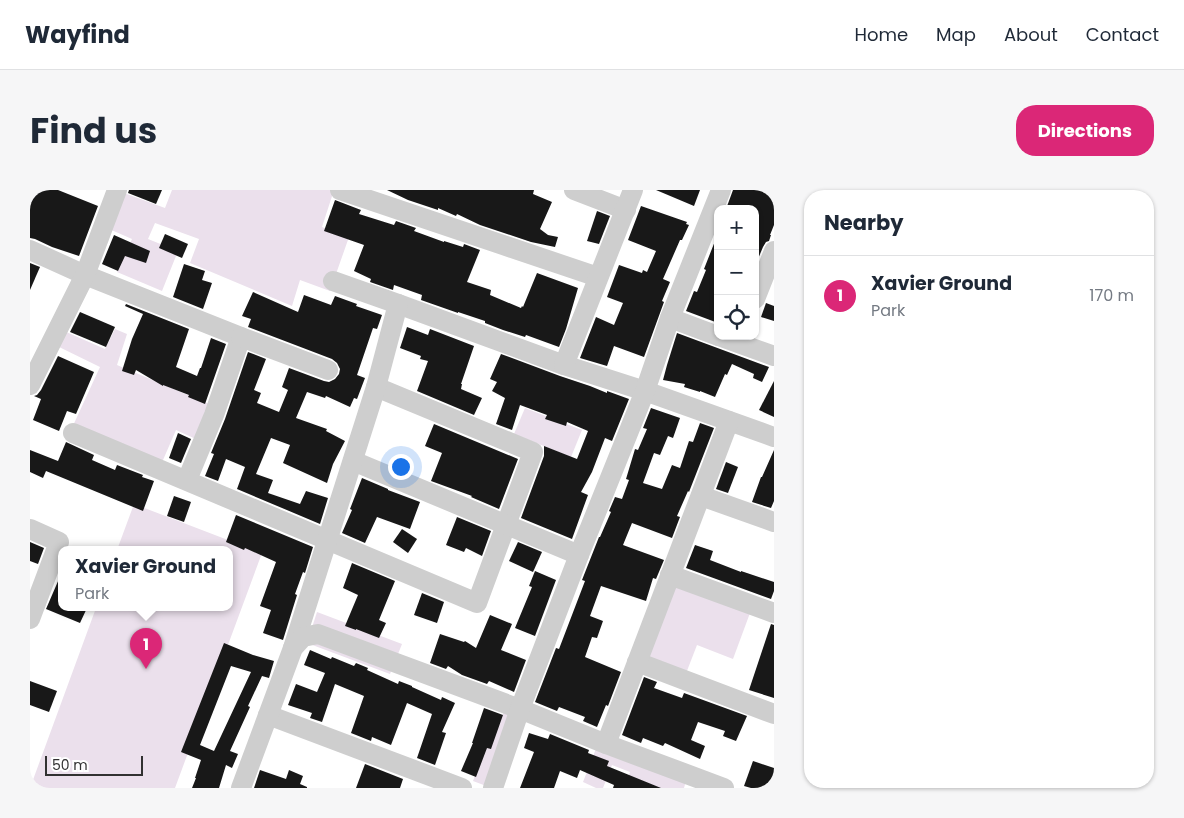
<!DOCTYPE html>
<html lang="en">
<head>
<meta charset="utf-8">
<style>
  body { margin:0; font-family:Poppins,sans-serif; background:#f6f6f7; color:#1f2937 }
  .controls { position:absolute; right:15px; top:15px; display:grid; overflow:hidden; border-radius:10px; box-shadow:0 1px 4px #0004 }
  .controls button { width:45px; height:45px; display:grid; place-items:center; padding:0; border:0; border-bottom:1px solid #e0e1e3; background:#fff; color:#1f2937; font:25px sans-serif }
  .scale { position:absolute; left:15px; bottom:12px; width:98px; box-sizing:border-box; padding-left:5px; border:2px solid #313131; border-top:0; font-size:14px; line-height:18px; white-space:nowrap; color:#313131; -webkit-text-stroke:4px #fff; paint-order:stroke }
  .you { position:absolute; left:370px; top:276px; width:18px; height:18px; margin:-12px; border:4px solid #fff; border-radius:50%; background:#1a73e8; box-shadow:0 0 0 8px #1a73e833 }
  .badge { display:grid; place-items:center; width:32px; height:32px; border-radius:50%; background:#db2777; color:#fff; font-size:16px; font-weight:700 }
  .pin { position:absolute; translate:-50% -41px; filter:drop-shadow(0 1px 2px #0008) }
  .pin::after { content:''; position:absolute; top:26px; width:18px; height:15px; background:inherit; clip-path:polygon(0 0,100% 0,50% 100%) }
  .popup { position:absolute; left:28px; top:356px; width:175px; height:65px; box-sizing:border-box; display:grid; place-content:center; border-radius:10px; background:#fff; filter:drop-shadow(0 1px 4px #0005); font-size:16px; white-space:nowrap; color:#747a83 }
  .popup b { font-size:19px; color:#1f2937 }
  .popup::after { content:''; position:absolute; left:50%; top:100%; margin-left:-10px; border:10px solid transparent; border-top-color:#fff }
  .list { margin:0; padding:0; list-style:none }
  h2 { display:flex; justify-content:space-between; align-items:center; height:65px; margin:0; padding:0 20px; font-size:21px }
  h2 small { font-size:16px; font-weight:400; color:#747a83 }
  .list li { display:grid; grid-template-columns:32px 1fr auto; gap:15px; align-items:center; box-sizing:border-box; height:80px; padding:0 20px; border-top:1px solid #e0e1e3 }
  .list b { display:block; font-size:19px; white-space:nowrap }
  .list p { margin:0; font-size:16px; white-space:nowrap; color:#747a83 }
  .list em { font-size:16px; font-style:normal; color:#747a83 }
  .icon { flex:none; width:28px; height:28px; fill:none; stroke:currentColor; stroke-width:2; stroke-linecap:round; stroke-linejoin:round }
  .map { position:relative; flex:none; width:744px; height:598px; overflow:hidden; border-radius:20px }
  header { display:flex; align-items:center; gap:30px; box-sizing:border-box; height:70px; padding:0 25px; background:#fff; border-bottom:1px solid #e0e1e3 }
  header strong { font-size:24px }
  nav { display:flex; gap:28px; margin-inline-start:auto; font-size:18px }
  .intro { display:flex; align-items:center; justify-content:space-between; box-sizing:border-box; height:120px; padding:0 30px }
  h1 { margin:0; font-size:35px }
  .button { padding:12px 22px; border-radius:20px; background:#db2777; color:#fff; font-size:18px; font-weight:700 }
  main { display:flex; gap:30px; padding:0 30px }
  aside { flex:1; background:#fff; border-radius:20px; box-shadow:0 1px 4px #0004 }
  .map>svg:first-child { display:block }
  .green { fill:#ebe0ec }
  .building { fill:#181818; fill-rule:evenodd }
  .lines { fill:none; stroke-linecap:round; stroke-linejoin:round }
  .minor { stroke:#cecece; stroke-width:20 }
</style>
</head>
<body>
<header>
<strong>Wayfind</strong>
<nav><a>Home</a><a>Map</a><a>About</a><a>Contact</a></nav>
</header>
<div class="intro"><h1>Find us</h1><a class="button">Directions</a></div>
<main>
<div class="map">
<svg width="744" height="598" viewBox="0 0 744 598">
  <rect width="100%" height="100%" fill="#fff"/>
  <!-- green -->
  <g class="green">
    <path d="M142,0H304L292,37L319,47L300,101L270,90L262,116L160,73L169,49L125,33L118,49L148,61L132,101L87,82L102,49L79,39L94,3L135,18Z"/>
    <path d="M85,139L97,144L87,175L184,216L168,250L146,240L130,277L41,240L70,177L27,156L34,141L75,159Z"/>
    <path d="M495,218L552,240L541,267L484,244Z"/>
    <path d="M104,314L232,363L145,598H0L66,418H200V360H87Z"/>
    <path d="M642,393L720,423L703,469L667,455L655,486L613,470Z"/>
    <path d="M287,422L372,454L360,484L277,453Z"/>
    <path d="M474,521L485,524L459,597L443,591L456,555L461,556Z"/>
    <path d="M567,556L656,591L654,598H594L600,582L582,575L573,598H566L553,592Z"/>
  </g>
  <!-- building -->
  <g class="building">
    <path d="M0,0H28L68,16L49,66L22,57L5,49L0,48Z"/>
    <path d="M99,0H132L126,14L98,3Z"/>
    <path d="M357,0H504L503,4L522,12L510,39L518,45L528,47L525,57L501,52L450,35L427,24L426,26L408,18V20L378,10Z"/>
    <path d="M626,0H670L664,16Z"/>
    <path d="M703,0H744V35L740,45H741L739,51L736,52L733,57L725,76V19H696Z"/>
    <path d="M305,10L331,20L329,24L364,35L366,31L386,38L384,41L414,52V51L433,57L434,54L450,60L437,92L461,100L460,105L491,118L492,116L493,117L507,83L548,98L536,139L529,157L496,145L495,147L473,140L455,133V131L428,122V123L391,110L392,105L364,95L363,100L340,92L341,89L324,81L334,55L294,41Z"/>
    <path d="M611,16L657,32L656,34L659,35L652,50H650L633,89L640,92L632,111L634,112L614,167L584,156L577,176L550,168L566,127L584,135L593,113L577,107L589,75L612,83L613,80L617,82L626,61L598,50Z"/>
    <path d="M567,21L580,26L569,54L557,51Z"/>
    <path d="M135,44L158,54L152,68L129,58Z"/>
    <path d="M84,45L120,61L116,73L95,66L88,81L72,74Z"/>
    <path d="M687,46H688V133L656,121L664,101L667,102L676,80L674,79Z"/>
    <path d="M0,73L10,77L0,100Z"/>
    <path d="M154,74L175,81L172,90L182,93L173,119L143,107Z"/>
    <path d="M223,102L268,122L274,105L301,115L305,106L327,114L326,116L352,125L347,139L343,138L327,185L335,188L327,209L324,208L320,217L296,206L295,208L277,202L266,228L297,239L296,241L315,251L303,274L297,293L253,273L260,255L241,248L226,284L243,290L238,303L270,314L276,301L298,308L290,334L207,299L215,277L196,269L188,291L175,286L184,264L181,263L195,229L218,162L236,169L224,200L231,203L227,213L249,222L258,200L252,197L259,178L294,191L299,192L305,189L309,184L310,179L307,173L302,169L218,137L221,129L212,126Z"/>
    <path d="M736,113L744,116V131L731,127Z"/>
    <path d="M96,114L159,139L146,177L167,186L170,178H171L181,148L196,154L175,214L158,207L159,205L133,195V196L106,180L104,185L92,181L102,149L113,124L95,116Z"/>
    <path d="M50,122L85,137L76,157L40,142Z"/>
    <path d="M377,137L398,145L400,139L444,156L431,194H432L431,199L452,208L444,225L387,201L398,171L390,169L391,166L370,158Z"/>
    <path d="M647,143L739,177L732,192L723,188L724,184L702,174L697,185L695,184L685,207L670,201V202L654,197L655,194L633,190L637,175Z"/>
    <path d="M471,164L530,186L560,196L577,203V201L599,209L582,251L575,248L562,282L551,302L558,305L542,349L491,328L514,266V256L547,269L558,241L537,232L536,236L515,229L517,225L490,215L482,240L466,234L475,208L462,201L467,192L460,189Z"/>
    <path d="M28,166L64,182L46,224L37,221L29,241L3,230L11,209L4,206L7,205L11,200Z"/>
    <path d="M744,191V227L729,220Z"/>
    <path d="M621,218L650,228L643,248L638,246L630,265L624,263L613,293L632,299L642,275L650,278L659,251L663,252L670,233L684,238L659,302L658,301L647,326L650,327L642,348L602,333L593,355L634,370L626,389L623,388L616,411L571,396L560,426L573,431L567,448L562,447L555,467L591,482L578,516L576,515L567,537L553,531L555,527L529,517L527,521L505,512L526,458L529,459L555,391L552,390L569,347H570L581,322L579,321L585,307L592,309L599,290L596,289L605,259L608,260L617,239L613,238Z"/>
    <path d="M404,234L488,269L469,319L441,307L442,306L401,291L412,263L395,256Z"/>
    <path d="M148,243L161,249L151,273L139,268Z"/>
    <path d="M36,252L64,265L62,270L85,280L87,275L113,285L112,287L124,291L113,321L16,281L13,288L0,282V260L28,271Z"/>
    <path d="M744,260V311L741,318L722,312L731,287H732Z"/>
    <path d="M696,272L708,277L698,303L686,299Z"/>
    <path d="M332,288L358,299V300L390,312L380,339L347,327L335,353L312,343L322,320L320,319Z"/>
    <path d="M144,306L161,312L154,332L137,326Z"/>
    <path d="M206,325L283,357L275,383L273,382L265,404L267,405L253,450L233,443L241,420L230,416L246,372L215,358L214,360L196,352Z"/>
    <path d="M427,327L461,341L452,366L436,358L434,362L416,355Z"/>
    <path d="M372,339L387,349L378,363L363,352Z"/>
    <path d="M0,352L14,358L8,374L0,371Z"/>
    <path d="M488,352L512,362L503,382L479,371Z"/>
    <path d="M665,355L683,361L680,370L711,382V381L744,392V401L741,409L656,378Z"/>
    <path d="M322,373L365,391L349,430L356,433L349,448L326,439V440L315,436L328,405L313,398Z"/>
    <path d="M505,381L526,390L505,446L485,438L502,397L499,396Z"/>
    <path d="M32,382V418H57L50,433L16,419Z"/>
    <path d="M392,403L414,412L407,433L384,425Z"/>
    <path d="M460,425L482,434L471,460L496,470L484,502L459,491L457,494L432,485L418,476L416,479L400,473L410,444L434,452L435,451L446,458Z"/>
    <path d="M741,434L744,435V508L719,500Z"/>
    <path d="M194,453L223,465L244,471L239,488L232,486L218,516L220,517L200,561L208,564L202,578L196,575L189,598H162L166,588H165L171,570L151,562ZM201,476L221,482L184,561L170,555Z"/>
    <path d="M280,460L301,469L302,467L324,476L326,473L338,478L337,480L368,494L369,491L382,496V497L411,510L412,507L425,513L412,542L416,543L405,575L387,568L402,524L377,513L361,555L342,547L341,551L321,543L334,506L305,494L292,532L280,528L282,523L258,515L266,494L287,502L295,483L274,475Z"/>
    <path d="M614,487L627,492L624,498L652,508L654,503L717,526L706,551L693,546L695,541L668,532L661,550L675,556L670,569L635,553L633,556L613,548L611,553L592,545Z"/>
    <path d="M0,491L27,501L19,522L0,515Z"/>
    <path d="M454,518L473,525L461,559L457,558L446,587L431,581L443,553H442Z"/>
    <path d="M499,543L518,549L520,544L559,560L558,563L579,571L577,576L631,598H583L584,595L550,580L547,588L530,581L524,598H490L504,562L494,558Z"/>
    <path d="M723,571L744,578V598H721L714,596Z"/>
    <path d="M335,574L373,589L370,598H326Z"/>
    <path d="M230,580L256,589L259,580L273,586L270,594L277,597V598H224Z"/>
  </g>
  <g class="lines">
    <!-- minor -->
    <g class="minor">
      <path d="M310,0L568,87"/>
      <path d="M544,0L596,20"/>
      <path d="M0,60L55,85L211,147L184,225L157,290"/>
      <path d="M725,109L744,61"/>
      <path d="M368,114L534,175L615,201L744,247"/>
      <path d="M640,128L688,146"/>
      <path d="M689,146L744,166"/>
      <path d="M211,147L298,180"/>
      <path d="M534,175L603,0"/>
      <path d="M0,195L55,85L87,0"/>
      <path d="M43,243L447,413L503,262L346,197"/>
      <path d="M323,271L549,365"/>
      <path d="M671,306L744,332"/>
      <path d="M0,339L29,352L0,429"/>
      <path d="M640,385L744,423"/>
      <path d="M263,458L346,197L368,114L303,91"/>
      <path d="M607,472L744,524"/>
      <path d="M238,525L432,598"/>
      <path d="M576,554L699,231"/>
      <path d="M211,598L263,458L273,447L288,444L490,519L576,554L694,598"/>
      <path d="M463,598L490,519L549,365L615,201L640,128L691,0"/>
    </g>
  </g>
</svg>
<div class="controls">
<button>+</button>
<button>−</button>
<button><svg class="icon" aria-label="locate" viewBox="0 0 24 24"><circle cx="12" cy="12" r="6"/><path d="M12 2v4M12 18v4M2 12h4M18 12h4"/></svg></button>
</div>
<div class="scale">50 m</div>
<div class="you"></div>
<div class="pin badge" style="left:116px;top:479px">1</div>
<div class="popup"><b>Xavier Ground</b>Park</div>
</div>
<aside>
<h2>Nearby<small></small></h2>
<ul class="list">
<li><span class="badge">1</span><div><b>Xavier Ground</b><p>Park</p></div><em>170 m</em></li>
</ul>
</aside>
</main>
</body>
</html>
